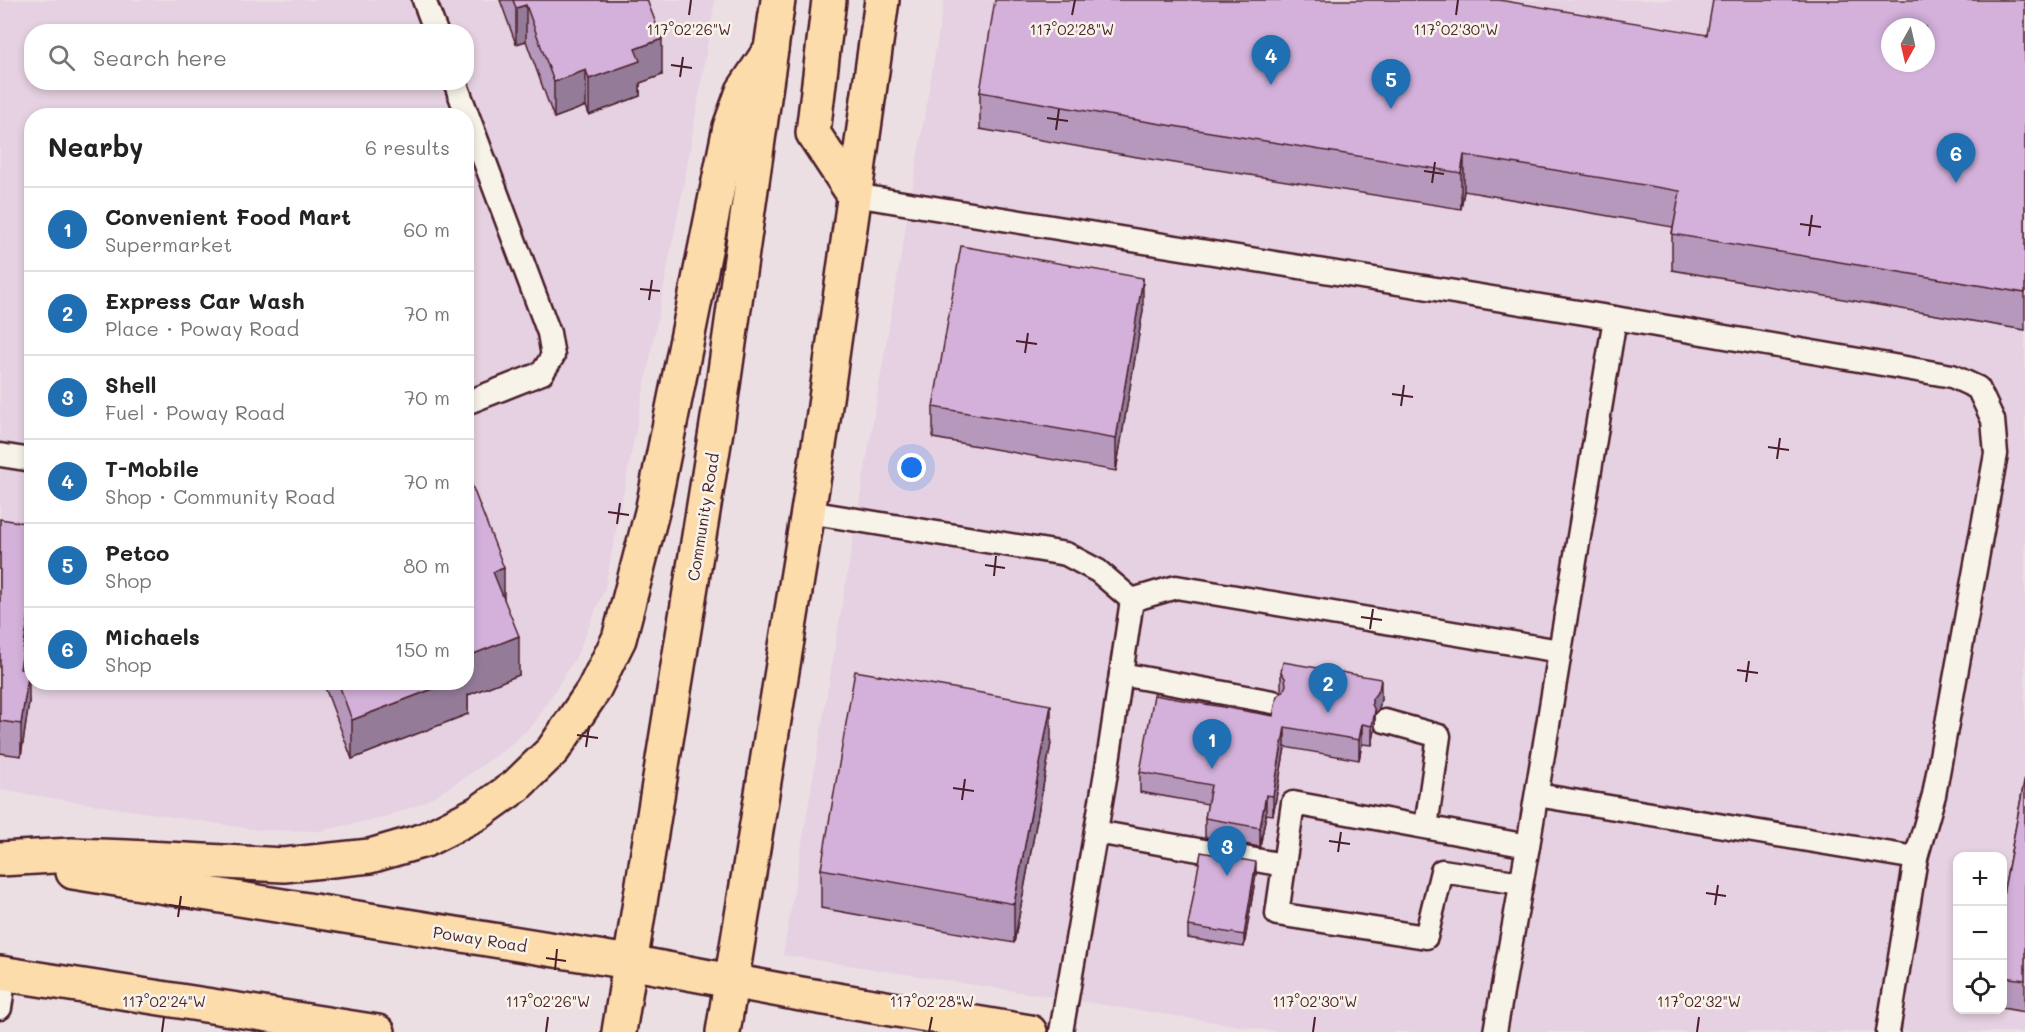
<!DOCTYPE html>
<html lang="en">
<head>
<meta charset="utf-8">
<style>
  body { margin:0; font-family:Mali,sans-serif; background:#f6f6f6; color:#222 }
  .controls { position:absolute; right:18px; bottom:18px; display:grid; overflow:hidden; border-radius:12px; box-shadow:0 3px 9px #0003 }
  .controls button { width:54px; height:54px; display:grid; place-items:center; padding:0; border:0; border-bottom:2px solid #e0e0e0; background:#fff; color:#222; font:30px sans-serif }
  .compass { position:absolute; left:1881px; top:18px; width:54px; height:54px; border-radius:50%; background:#fff; box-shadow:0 3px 9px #0003; rotate:188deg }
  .you { position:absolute; left:912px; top:468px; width:21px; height:21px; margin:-15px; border:4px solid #fff; border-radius:50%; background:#1a73e8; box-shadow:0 0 0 9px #1a73e833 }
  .badge { display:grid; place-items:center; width:39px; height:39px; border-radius:50%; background:#1f6fb2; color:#fff; font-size:20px; font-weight:700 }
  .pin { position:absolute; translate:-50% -50px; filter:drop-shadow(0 2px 3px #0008) }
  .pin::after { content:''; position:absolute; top:32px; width:21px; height:18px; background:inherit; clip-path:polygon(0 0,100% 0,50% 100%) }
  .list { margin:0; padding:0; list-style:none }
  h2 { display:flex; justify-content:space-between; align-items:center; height:78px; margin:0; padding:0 24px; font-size:26px }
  h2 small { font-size:20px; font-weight:400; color:#767676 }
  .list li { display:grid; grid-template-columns:39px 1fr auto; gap:18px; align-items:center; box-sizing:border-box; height:84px; padding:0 24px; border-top:2px solid #e0e0e0 }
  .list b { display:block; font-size:22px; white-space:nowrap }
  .list p { margin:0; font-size:20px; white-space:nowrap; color:#767676 }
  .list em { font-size:20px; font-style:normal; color:#767676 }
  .icon { flex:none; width:33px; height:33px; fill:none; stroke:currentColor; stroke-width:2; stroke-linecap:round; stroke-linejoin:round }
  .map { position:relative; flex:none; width:2025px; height:1032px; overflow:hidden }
  .search { position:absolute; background:#fff; box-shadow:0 3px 9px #0003; left:24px; top:24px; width:450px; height:66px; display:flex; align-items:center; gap:15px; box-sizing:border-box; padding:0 21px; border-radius:24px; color:#767676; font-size:22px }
  .panel { position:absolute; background:#fff; box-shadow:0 3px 9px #0003; left:24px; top:108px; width:450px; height:582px; border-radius:24px }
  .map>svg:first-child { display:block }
  .built { fill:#e5d1e1; fill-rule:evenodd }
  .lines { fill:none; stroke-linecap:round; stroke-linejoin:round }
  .lane-casing { stroke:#4a1f2b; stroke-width:27 }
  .primary-casing { stroke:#4a1f2b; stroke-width:38 }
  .lane { stroke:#f7f3e8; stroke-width:22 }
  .primary { stroke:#fddcac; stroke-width:33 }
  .wall { fill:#b698bc; stroke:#4a1f2b; stroke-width:1.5 }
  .shaded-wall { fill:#947c99; stroke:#4a1f2b; stroke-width:1.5 }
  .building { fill:#d4b1db; stroke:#4a1f2b; stroke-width:1.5; fill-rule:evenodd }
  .ticks { fill:none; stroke:#4a1f2b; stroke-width:2 }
  .labels { text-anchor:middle; stroke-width:5; stroke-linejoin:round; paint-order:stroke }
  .street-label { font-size:16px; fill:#4a1f2b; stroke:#f7f3e8 }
  .ticks-label { font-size:15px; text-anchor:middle; fill:#4a1f2b; stroke:#f7f3e8; stroke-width:5; stroke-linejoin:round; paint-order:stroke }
</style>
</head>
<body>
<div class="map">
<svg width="2025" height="1032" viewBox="0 0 2025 1032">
  <rect width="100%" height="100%" fill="#ecdfe4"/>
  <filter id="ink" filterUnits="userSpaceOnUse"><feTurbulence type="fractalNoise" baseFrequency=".0167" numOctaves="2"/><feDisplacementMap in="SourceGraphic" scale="12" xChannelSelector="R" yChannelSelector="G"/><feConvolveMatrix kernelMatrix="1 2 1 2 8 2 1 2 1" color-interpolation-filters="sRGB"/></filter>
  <g filter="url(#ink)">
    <!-- built -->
    <g class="built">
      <path d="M0,0H715L685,178L605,588L576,657L534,724L503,751L461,780L421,804L381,818L320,831L258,830L0,790ZM32,32H466V82H32ZM32,116H466V682H32Z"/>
      <path d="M944,0H2025V1032H1278L783,955ZM1890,27H1926V63H1890ZM1958,856H2002V1010H1958Z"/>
    </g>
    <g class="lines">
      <!-- lane casing -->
      <g class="lane-casing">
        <g id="lane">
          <path d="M424,0L436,32"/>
          <path d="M455,82L549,333L553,356L542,373L466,403"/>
          <path d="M854,195L1615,318L1952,376L1978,388L1993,420L1996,454L1934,795L1916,858L1888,1032"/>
          <path d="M0,455L32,460"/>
          <path d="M808,512L1066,554L1098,571L1132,600L1176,587L1560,651"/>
          <path d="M1121,674L1273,702"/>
          <path d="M1385,721L1439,736L1426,827"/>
          <path d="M1537,795L1916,858"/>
          <path d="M1096,832L1284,865"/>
          <path d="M1521,883L1442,871L1426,937L1277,914L1293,803L1528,846"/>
          <path d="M0,1008L5,974"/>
          <path d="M1061,1032L1108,761L1132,600"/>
          <path d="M1495,1032L1528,846L1615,318"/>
        </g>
      </g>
      <!-- primary casing -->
      <g class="primary-casing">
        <g id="primary">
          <path d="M829,0L813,133L854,195"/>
          <path d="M0,859L72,855L127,857L284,865L370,856L425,840L478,813L516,786L553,750L593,691L619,639L652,512L730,127L743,91L771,49"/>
          <path d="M73,872L629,962L801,994L1030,1032"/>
          <path d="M0,973L378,1032"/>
          <path d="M619,1032L720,406L778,0"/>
          <path d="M723,1032L823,420L882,0"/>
        </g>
      </g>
      <!-- lane -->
      <use href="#lane" class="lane"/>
      <!-- primary -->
      <use href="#primary" class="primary"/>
    </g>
    <!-- wall -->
    <g class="wall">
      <path d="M500,0H647L662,75L640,83V96L589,115L586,106L554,118L526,41L516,44Z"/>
      <path d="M2025,0V330L1672,270V234L1673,227L1464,191L1461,209L1131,156L980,129V92L1707,35Z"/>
      <path d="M1143,310L1116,471L933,438V407Z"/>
      <path d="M0,519L25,670L29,702L21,756L0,753Z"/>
      <path d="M504,600L519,675L468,695V714L352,759L323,682H466Z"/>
      <path d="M1281,672L1381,699L1379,709L1375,714V730L1372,745L1362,744L1359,760L1285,747L1273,815L1266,814L1260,847L1205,837V818L1208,804L1140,792V772L1273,716L1282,692L1281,691Z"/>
      <path d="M1051,743L1014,943L821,908V869Z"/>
      <path d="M2025,777V1012L2002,1008V900Z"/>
      <path d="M1256,874L1244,947L1188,938V926Z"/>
    </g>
    <!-- shaded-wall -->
    <g class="shaded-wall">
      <path d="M526,5V41L516,44V8Z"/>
      <path d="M662,39V75L640,83V96L589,115V79L635,49Z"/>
      <path d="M586,70V106L554,118V82Z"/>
      <path d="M1464,155V191L1461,209V173Z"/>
      <path d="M1143,278V310L1116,471V439Z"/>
      <path d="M504,568V607L493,572Z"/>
      <path d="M32,596V628L20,701V669Z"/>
      <path d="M519,636V675L468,695V714L352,759V720L451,682H466V657Z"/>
      <path d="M29,670V702L21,756V724Z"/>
      <path d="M1381,679V699L1379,709L1375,714V730L1372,745V699Z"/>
      <path d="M1051,705V743L1014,943V904Z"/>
      <path d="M1362,724V744L1359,760V740Z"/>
      <path d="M1285,727V747L1273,815V796Z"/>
      <path d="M1266,795V814L1260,847V828Z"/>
      <path d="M1256,862V874L1244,947V935Z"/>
    </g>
    <!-- building -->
    <g class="building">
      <path d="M513,0H647L662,39L635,49L640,61L589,79L586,70L554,82L526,5L516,8Z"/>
      <path d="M995,0H1499L1707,35L1713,0H2025V293L1672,234L1680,191L1464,155L1461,173L1131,119L980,92ZM1890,27H1926V63H1890Z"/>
      <path d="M961,246L1143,278L1116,439L933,407Z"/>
      <path d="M466,470L504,568L493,572L519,636L466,657Z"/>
      <path d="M0,519L32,524V596L20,669L29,670L21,724L0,721Z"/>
      <path d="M1283,662L1381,679L1379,690L1372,699V704L1375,711L1372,726L1362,724L1359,740L1285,727L1273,796L1266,795L1260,828L1205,818L1211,785L1140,772L1154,695L1273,716L1277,696L1283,692L1286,685L1285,678L1281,672Z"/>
      <path d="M855,671L1051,705L1014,904L821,869Z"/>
      <path d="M338,682H451L352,720Z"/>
      <path d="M2025,777V980L2002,977V900Z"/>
      <path d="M1201,852L1256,862L1244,935L1188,926Z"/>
    </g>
  </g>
  <!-- ticks -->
  <path class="ticks" d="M689,15L691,0M1072,15L1075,0M1456,15L1458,0M671,65L692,68M680,77L683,57M1047,118L1068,121M1056,130L1059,109M1424,171L1444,174M1432,183L1435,162M1800,224L1821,227M1809,236L1812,215M640,289L660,291M649,300L652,280M1016,341L1037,344M1025,353L1028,333M1392,394L1413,397M1401,406L1404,385M1768,447L1789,450M1777,459L1780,438M608,512L629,515M617,524L620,503M985,565L1005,568M994,576L996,556M1361,617L1382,620M1370,629L1373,609M1737,670L1758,673M1746,682L1749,661M577,735L598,738M586,747L589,726M953,788L974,791M962,800L965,779M1329,841L1350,844M1338,852L1341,832M1706,893L1726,896M169,905L190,908M1715,905L1718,885M178,917L181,896M546,958L566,961M555,970L557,949M162,1032L164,1017M546,1032L548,1017M929,1032L932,1017M1313,1032L1315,1017M1697,1032L1699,1017"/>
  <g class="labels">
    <!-- street labels -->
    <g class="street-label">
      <text transform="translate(703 517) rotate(-81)" y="6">Community Road</text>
      <text transform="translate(480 939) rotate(9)" y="6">Poway Road</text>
    </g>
  </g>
  <g class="ticks-label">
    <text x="689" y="35">117°02'26"W</text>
    <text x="1072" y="35">117°02'28"W</text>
    <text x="1456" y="35">117°02'30"W</text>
    <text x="164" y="1007">117°02'24"W</text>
    <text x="548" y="1007">117°02'26"W</text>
    <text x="932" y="1007">117°02'28"W</text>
    <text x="1315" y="1007">117°02'30"W</text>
    <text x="1699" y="1007">117°02'32"W</text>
  </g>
</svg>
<div class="controls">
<button>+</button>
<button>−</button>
<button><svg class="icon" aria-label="locate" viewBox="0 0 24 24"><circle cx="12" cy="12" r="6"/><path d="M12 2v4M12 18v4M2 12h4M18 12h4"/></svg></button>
</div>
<svg class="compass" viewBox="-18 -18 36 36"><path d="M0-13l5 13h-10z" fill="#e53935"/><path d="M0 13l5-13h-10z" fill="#767676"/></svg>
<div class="you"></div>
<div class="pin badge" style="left:1212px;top:769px">1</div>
<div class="pin badge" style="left:1328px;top:713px">2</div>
<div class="pin badge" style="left:1227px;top:876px">3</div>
<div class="pin badge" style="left:1271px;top:85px">4</div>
<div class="pin badge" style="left:1391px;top:109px">5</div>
<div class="pin badge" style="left:1956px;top:183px">6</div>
<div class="search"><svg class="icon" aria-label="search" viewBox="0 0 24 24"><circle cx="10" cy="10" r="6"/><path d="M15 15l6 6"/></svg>Search here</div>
<section class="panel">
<h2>Nearby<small>6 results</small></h2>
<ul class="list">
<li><span class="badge">1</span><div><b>Convenient Food Mart</b><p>Supermarket</p></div><em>60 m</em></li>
<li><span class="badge">2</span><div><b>Express Car Wash</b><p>Place · Poway Road</p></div><em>70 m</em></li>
<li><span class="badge">3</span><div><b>Shell</b><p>Fuel · Poway Road</p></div><em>70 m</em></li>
<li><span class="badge">4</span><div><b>T-Mobile</b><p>Shop · Community Road</p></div><em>70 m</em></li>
<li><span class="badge">5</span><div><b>Petco</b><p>Shop</p></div><em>80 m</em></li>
<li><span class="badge">6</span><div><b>Michaels</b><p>Shop</p></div><em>150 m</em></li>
</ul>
</section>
</div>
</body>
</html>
